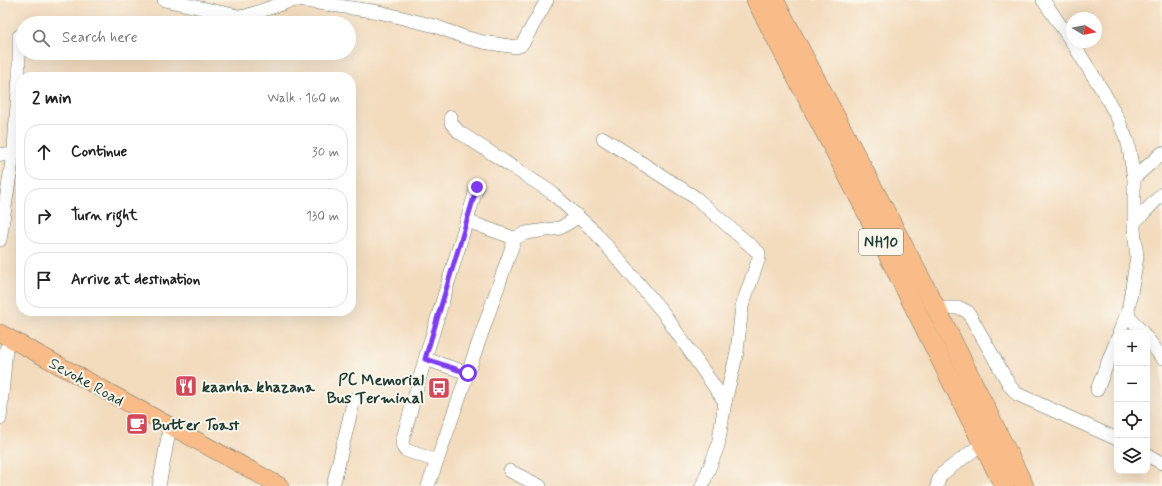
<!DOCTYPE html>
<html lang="en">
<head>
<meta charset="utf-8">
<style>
  body { margin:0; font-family:Mynerve,sans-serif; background:#f6f6f6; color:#222 }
  .controls { position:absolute; right:12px; bottom:12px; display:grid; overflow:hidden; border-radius:8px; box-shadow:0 4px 16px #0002 }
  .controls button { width:36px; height:36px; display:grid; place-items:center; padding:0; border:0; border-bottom:1px solid #e0e0e0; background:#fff; color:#222; font:20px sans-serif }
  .compass { position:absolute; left:1066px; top:12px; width:36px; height:36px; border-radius:50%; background:#fff; box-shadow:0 4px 16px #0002; rotate:100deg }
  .stop { position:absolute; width:12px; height:12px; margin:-9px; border:3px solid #7c3aed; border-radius:50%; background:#fff }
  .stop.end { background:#7c3aed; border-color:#fff; box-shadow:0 1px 4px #0008 }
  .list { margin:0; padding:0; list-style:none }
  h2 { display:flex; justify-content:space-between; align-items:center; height:52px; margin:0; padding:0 16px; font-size:17px }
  h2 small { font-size:13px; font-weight:400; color:#767676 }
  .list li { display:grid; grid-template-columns:26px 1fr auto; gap:12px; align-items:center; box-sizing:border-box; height:56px; margin:0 8px 8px; padding:0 8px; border:1px solid #e0e0e0; border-radius:16px }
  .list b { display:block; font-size:15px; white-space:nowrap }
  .list em { font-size:13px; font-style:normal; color:#767676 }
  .icon { flex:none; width:22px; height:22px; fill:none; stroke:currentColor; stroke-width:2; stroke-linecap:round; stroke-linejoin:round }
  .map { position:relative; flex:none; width:1162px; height:486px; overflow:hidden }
  .search { position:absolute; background:#fff; box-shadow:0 4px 16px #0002; left:16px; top:16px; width:340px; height:44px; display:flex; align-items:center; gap:10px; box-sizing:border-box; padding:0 14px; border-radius:22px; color:#767676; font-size:15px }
  .panel { position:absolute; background:#fff; box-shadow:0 4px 16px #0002; left:16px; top:72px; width:340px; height:244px; border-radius:16px }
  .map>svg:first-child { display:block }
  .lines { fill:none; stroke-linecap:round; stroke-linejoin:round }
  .minor-casing { stroke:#697464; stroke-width:14 }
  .major-casing { stroke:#697464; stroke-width:18 }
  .highway-casing { stroke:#697464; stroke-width:20 }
  .minor { stroke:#fff; stroke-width:13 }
  .major { stroke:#f9bc89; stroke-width:17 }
  .highway { stroke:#f9bc89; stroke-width:19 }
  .route { stroke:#7c3aed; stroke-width:5 }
  .labels { text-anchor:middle; stroke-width:4; stroke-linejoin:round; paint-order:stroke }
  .shield { fill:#fbf7ec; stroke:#61756b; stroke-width:1 }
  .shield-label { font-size:15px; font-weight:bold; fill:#1f3d34 }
  .poi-label { font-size:16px; font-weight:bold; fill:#1f3d34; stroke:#fbf7ec; text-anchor:start }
  .street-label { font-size:16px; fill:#1f3d34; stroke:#fbf7ec }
</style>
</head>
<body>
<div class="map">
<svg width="1162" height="486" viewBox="0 0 1162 486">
  <rect width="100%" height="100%" fill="#fbf7ec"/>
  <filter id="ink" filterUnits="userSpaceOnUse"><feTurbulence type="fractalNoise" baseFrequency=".025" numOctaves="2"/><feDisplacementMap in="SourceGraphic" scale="8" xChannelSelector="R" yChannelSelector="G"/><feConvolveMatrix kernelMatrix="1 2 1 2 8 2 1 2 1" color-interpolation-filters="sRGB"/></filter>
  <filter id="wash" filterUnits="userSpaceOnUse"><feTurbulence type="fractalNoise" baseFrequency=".012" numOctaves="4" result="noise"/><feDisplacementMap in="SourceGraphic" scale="16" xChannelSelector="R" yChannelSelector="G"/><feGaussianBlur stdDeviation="0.9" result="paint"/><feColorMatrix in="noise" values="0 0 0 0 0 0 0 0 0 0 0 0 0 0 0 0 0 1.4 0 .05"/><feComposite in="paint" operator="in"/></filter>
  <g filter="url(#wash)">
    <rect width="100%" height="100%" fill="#f3dbbd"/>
  </g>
  <g filter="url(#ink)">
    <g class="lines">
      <!-- minor casing -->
      <g class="minor-casing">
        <g id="minor">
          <path d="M164,0L243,17L287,2L297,0"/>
          <path d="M298,0L379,12L435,26L464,37L483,42L516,47L521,45L524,41L547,0"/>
          <path d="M1043,0L1072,42"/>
          <path d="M1072,42L1104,93L1118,119L1128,143L1134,178V229L1137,257L1128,311L1129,317L1143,333"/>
          <path d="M451,117V123L459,132L551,192L595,232L662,311L725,402"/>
          <path d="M603,138L696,198L759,253V258L742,306L737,352L725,402L718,446L702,486"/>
          <path d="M0,154L12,156"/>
          <path d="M1134,178L1162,153"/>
          <path d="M1135,222L1162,194"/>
          <path d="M513,239L526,233L560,228L578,217"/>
          <path d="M0,240L14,148L19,76V36H23"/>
          <path d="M936,308H960L968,312L1010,386L1017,394L1117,439"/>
          <path d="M1119,333L1128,311"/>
          <path d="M1147,338L1162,358"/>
          <path d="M425,359L468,373"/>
          <path d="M1097,390L1117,339"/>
          <path d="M0,419L6,349"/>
          <path d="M1147,455L1162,463"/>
          <path d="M437,461L514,241L511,237L467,221"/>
          <path d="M510,471L540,486"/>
          <path d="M159,486L170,426"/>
          <path d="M333,486L354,399"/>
          <path d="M428,486L437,461L405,450L403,447L402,442L425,359L477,187"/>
          <path d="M937,486L939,479L942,474L983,443"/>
        </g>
      </g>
      <!-- major casing -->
      <g class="major-casing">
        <path id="major" d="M0,333L280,486"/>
      </g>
      <!-- highway casing -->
      <g class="highway-casing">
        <g id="highway">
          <path d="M756,0L860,199L1004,486"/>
          <path d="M774,0L936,308L1024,486"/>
        </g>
      </g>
      <!-- minor -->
      <use href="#minor" class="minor"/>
      <!-- major -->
      <use href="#major" class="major"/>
      <!-- highway -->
      <use href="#highway" class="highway"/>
    </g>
  </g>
  <g class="lines" filter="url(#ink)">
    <!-- route -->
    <path class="route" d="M468,373L425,359L477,187"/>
  </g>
  <!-- icons -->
  <defs>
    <g id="restaurant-square" transform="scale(1.15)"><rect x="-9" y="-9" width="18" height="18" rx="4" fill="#d1495b" stroke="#fbf7ec"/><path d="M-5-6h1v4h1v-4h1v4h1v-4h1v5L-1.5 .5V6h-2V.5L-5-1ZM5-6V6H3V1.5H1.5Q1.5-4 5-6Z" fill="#fff"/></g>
    <g id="bus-square" transform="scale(1.15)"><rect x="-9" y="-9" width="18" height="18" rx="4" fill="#d1495b" stroke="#fbf7ec"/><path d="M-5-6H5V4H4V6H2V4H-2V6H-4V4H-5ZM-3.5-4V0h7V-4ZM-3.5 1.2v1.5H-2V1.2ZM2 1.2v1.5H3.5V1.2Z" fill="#fff"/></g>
    <g id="cafe-square" transform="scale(1.15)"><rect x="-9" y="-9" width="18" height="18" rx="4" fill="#d1495b" stroke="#fbf7ec"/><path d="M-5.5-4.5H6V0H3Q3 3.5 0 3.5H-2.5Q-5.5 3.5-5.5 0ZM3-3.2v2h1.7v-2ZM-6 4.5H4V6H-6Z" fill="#fff"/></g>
  </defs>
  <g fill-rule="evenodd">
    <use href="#restaurant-square" x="186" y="386"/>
    <use href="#bus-square" x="439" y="388"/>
    <use href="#cafe-square" x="137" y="424"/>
  </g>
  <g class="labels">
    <!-- shield labels -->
    <rect class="shield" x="859" y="229" width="44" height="26" rx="3"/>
    <g class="shield-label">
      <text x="881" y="247">NH10</text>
    </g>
    <!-- poi labels -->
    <g class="poi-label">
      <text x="424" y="385" text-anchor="end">PC Memorial<tspan x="424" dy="18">Bus Terminal</tspan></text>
      <text x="202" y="392">kaanha khazana</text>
      <text x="152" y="430">Butter Toast</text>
    </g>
    <!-- street labels -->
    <g class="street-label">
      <text transform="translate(87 381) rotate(29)" y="6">Sevoke Road</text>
    </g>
  </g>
</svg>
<div class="controls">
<button>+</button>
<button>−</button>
<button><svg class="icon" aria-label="locate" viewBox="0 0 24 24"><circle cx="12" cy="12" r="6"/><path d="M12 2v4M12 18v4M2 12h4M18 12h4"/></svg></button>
<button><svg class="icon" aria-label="layers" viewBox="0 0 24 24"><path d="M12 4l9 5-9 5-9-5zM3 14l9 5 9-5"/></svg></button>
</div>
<svg class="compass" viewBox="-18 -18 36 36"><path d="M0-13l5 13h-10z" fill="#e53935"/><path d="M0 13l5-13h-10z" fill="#767676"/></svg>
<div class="stop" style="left:468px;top:373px"></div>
<div class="stop end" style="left:477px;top:187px"></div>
<div class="search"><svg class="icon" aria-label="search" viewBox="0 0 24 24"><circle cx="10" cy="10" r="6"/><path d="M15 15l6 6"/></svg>Search here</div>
<section class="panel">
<h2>2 min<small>Walk · 160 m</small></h2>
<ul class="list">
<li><svg class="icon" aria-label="ahead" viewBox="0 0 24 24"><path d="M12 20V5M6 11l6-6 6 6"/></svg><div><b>Continue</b></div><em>30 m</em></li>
<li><svg class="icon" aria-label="right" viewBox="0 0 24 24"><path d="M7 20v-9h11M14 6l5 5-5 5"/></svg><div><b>Turn right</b></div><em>130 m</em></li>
<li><svg class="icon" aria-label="arrive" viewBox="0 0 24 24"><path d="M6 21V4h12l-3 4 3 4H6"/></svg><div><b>Arrive at destination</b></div></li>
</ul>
</section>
</div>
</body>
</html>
